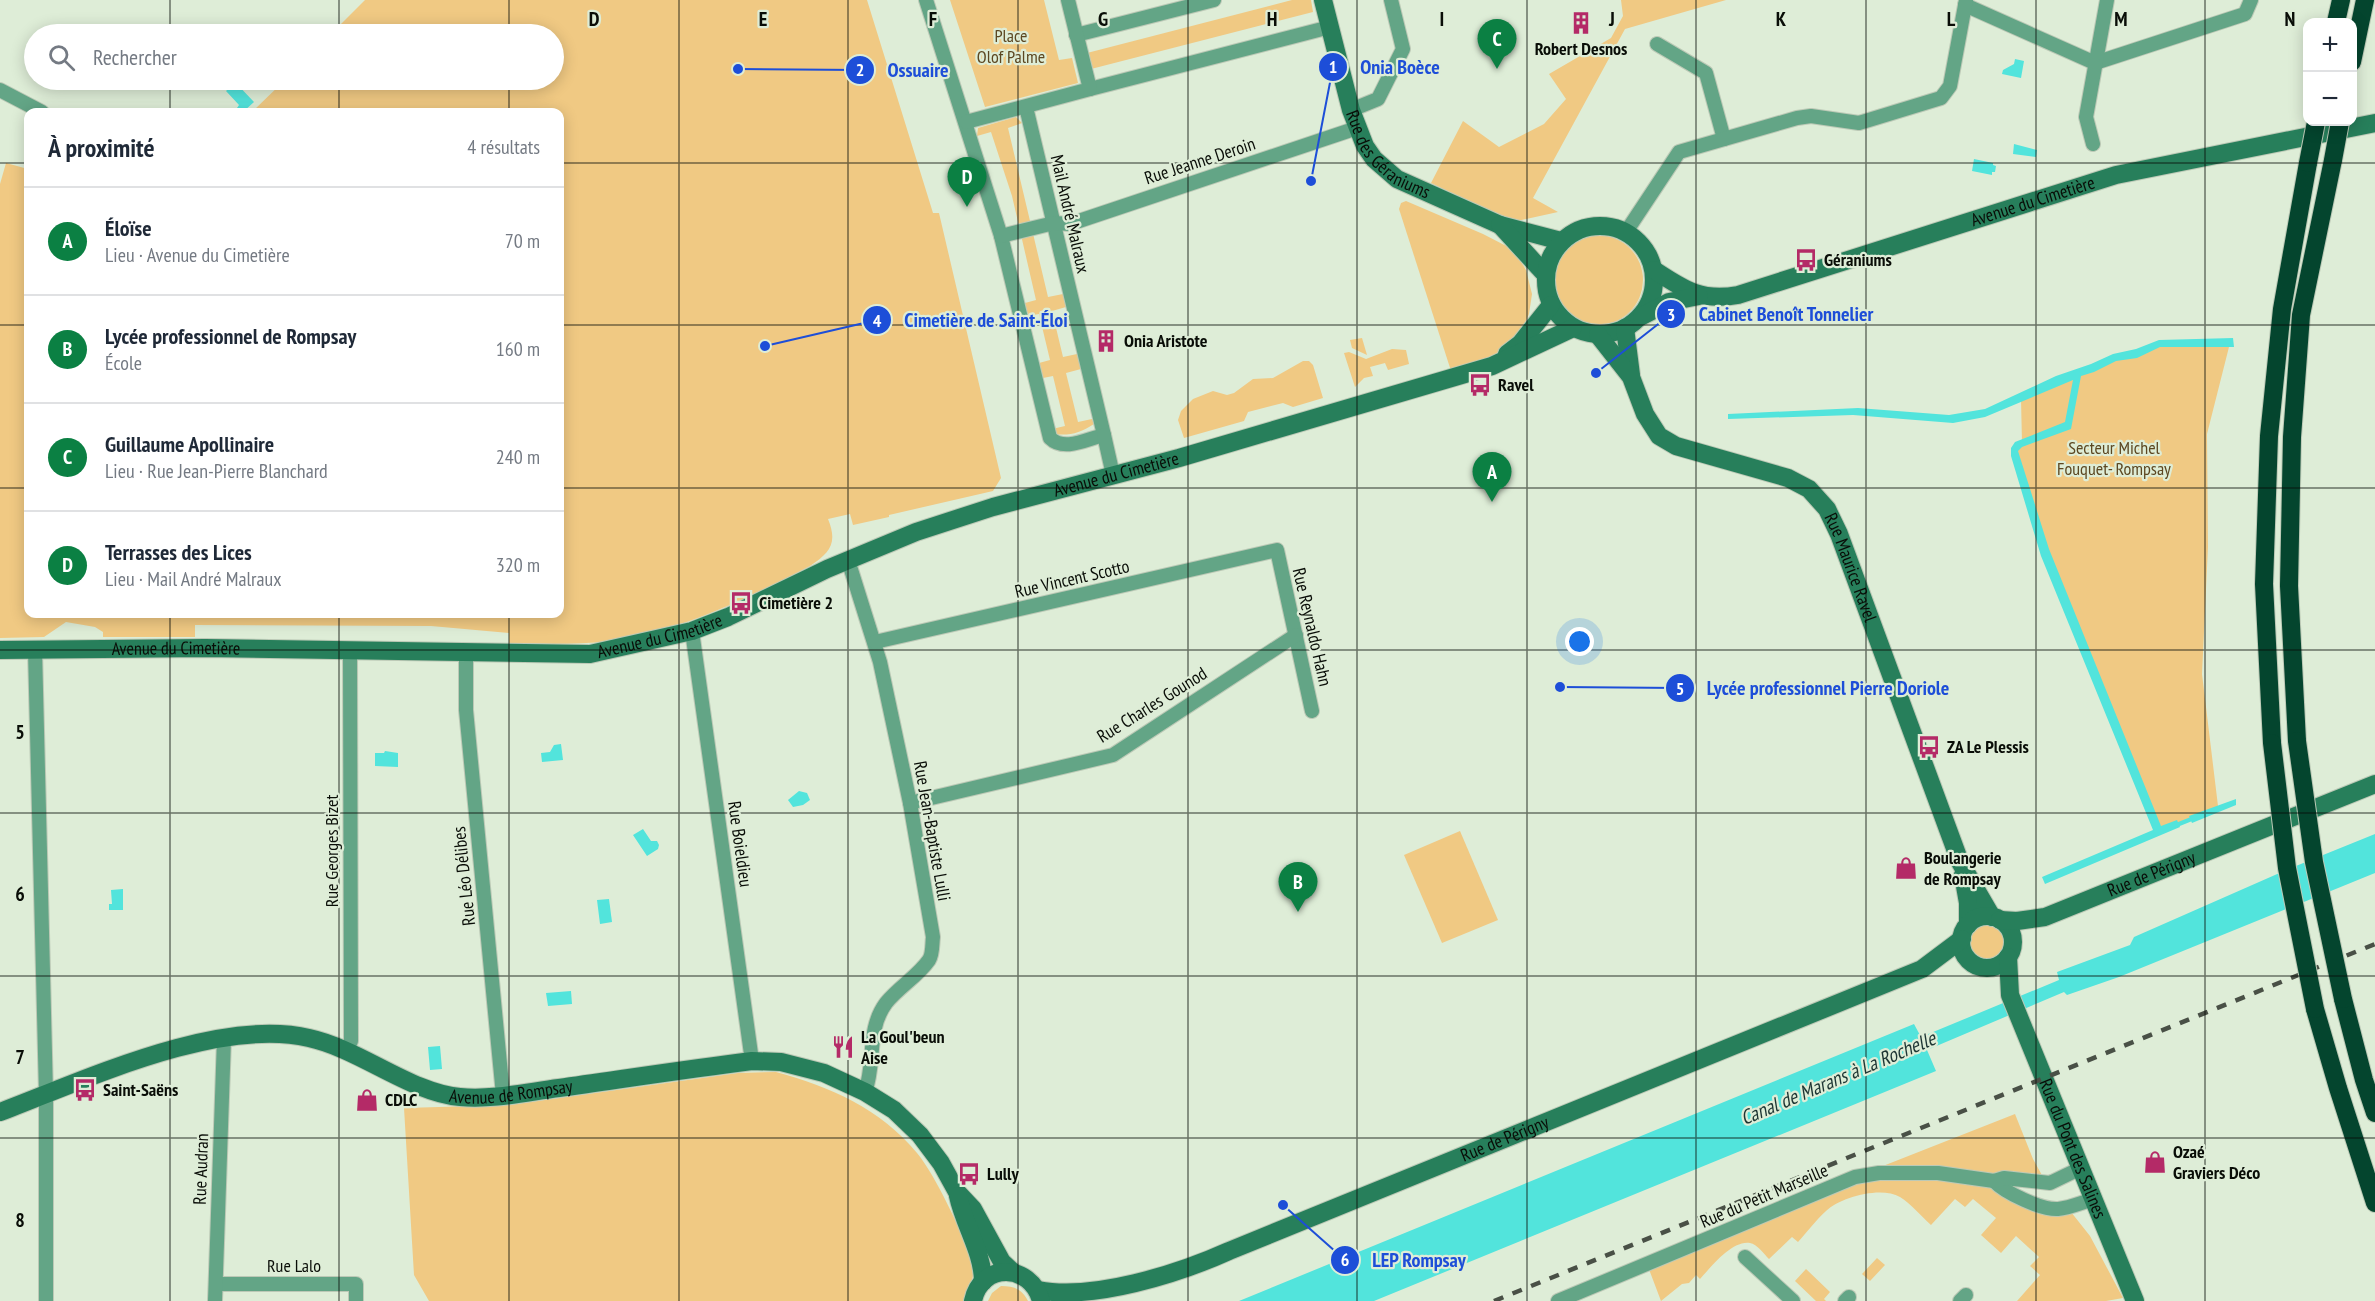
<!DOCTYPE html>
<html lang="fr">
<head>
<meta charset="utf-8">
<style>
  body { margin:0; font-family:"PT Sans Narrow",sans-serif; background:#f2f2f3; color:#1f2937 }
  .controls { position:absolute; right:18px; top:18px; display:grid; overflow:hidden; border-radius:12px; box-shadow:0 3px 15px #0003 }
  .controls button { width:54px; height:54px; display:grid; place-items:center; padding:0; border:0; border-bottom:2px solid #e0e1e3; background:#fff; color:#1f2937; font:30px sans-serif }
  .you { position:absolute; left:1580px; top:642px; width:21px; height:21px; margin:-15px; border:4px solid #fff; border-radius:50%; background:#1a73e8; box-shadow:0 0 0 9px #1a73e833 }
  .badge { display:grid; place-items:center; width:39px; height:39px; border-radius:50%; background:#0b8043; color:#fff; font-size:20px; font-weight:700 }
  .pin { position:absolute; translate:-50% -50px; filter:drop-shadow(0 2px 3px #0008) }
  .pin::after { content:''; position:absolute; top:32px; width:21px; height:18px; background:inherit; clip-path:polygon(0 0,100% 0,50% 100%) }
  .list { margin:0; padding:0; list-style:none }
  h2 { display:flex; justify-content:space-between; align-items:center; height:78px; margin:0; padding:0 24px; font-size:26px }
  h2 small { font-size:20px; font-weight:400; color:#747a83 }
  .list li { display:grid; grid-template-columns:39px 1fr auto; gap:18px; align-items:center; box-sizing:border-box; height:108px; padding:0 24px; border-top:2px solid #e0e1e3 }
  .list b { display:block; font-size:22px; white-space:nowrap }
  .list p { margin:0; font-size:20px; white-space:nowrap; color:#747a83 }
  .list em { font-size:20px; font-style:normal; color:#747a83 }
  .icon { flex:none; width:33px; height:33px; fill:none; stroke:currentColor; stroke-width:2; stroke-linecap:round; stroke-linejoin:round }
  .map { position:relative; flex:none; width:2375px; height:1301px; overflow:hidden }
  .search { position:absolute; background:#fff; box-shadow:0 3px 15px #0003; left:24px; top:24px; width:540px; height:66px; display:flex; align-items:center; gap:15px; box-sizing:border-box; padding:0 21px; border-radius:33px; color:#747a83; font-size:22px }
  .panel { position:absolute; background:#fff; box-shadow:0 3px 15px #0003; left:24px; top:108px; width:540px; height:510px; border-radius:12px }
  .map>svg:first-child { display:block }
  .green { fill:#f0c983 }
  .water { fill:#52e4dc }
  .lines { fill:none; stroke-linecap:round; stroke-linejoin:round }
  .stream { stroke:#52e4dc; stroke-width:4.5 }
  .street-casing { stroke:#bcc9b6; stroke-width:16 }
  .secondary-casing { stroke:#bcc9b6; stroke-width:20 }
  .highway-casing { stroke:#bcc9b6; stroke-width:20 }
  .street { stroke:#63a586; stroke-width:14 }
  .secondary { stroke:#277f5b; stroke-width:18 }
  .highway { stroke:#04452e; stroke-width:18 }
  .rail { stroke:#495046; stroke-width:4.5; stroke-dasharray:10 10; stroke-linecap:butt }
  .highway-bridge-casing { stroke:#bcc9b6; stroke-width:20; stroke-linecap:butt }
  .highway-bridge { stroke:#04452e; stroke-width:18 }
  .grid { fill:none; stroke:#090d07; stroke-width:1.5; stroke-opacity:0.55 }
  .labels { text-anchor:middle; stroke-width:4.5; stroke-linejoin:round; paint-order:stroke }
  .park-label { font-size:18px; fill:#5c4721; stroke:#deedd7 }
  .poi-label { font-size:18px; font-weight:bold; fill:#090d07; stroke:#deedd7; text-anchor:start }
  .street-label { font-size:18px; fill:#090d07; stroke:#deedd7 }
  .water-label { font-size:20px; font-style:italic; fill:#1d3533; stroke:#deedd7 }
  .grid-label { font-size:20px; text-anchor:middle; font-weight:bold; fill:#090d07; stroke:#deedd7; stroke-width:4.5; stroke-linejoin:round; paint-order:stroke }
  .leader { fill:none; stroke:#1d4ed8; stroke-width:2 }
  .callout-dot { fill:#1d4ed8; stroke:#deedd7; stroke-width:2 }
  .mark-label { font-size:18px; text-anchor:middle; font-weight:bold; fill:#fff }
  .callout-label { font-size:20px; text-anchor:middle; font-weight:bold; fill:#1d4ed8; stroke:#deedd7; stroke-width:4.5; stroke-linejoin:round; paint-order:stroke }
</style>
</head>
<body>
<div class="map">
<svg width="2375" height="1301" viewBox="0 0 2375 1301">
  <rect width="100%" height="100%" fill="#deedd7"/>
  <!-- green -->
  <g class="green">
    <path d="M365,0H867L933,213H939L1001,478L993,491L889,515V517L853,525L850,514L828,519C838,543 830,553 810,566C750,598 677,632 609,641C576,645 542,644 509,643V633L431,626L195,625V637H103V632L95,627L66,622L44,637L0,638V184L6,163L28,169V614H560V112H252L285,80H554V34H331Z"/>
    <path d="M950,0H1044L1059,60L1072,58L1078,83L985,107Z"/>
    <path d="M1292,0H1311L1313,12L1091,69L1087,53Z"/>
    <path d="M1621,0H1726L1625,29L1533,198L1558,212L1512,222L1431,183L1463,121L1499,147L1544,124L1566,99L1549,74L1611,38L1623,16Z"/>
    <path d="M1016,117L1022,123L1008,128L1048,297L1063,294L1066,307L1052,311L1063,357L1077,354L1081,369L1066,373L1078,422L1092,419L1094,424C1080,433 1070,436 1053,434L1052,429L1065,426L1053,376L1043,378L1039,363L1050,360L1039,314L1028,316L1025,303L1036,300L1012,196L991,132L977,136L978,128Z"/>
    <path d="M1406,201L1483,234L1514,250L1526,270L1532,294L1529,314L1522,330L1490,362L1452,374L1399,209L1401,203Z"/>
    <circle cx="1598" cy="280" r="45"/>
    <path d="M1362,338L1367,355L1352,348L1350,340Z"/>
    <path d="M2159,343H2230L2207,434L2208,547L2202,674L2218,806L2159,831L2044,550L2016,448L2022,443L2021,399L2057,380Z"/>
    <path d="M1392,349L1406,350L1409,364L1388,370L1385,363L1370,367L1373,376L1364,378L1355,387L1344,353L1349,352L1366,359Z"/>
    <path d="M1303,361H1309L1313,365L1323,398L1293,407L1283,403L1248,412L1244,421L1184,438L1178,420L1181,411L1193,399L1213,391L1227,395L1234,393L1253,379L1273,378Z"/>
    <path d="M1460,831L1498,920L1442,943L1404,855Z"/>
    <circle cx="1987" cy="942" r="20"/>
    <path d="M776,1072C829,1086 881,1109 917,1153C938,1179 958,1227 973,1258L975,1269L966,1301H429L414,1275L404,1108L509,1105L738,1073Z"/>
    <path d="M2015,1114L2033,1159L2043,1177L1995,1181L2071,1212L2090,1236L2123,1298L2106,1301H2017L2040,1275L2030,1266L2039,1257L2016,1236L2001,1253L1981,1235L1996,1218L1973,1199L1965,1207L1955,1199L1931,1225C1921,1216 1911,1204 1900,1197C1881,1186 1841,1197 1826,1211C1816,1220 1807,1232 1798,1242L1792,1237L1769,1259C1764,1254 1757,1244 1750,1243C1732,1240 1711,1267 1700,1279L1696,1275L1689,1283L1682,1284L1661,1301L1647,1264L1855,1177Z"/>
    <path d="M1877,1258L1885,1265L1870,1281L1862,1274Z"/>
    <path d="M1806,1269L1830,1292L1824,1299L1826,1301H1816L1795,1281Z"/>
    <path d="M1001,1286C1014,1286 1022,1289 1028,1301H988L992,1293Z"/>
  </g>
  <!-- water -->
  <g class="water">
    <path d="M2015,59L2024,61L2021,78L2002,74L2003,70L2014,64Z"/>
    <path d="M235,82L254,102L243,112L237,108L239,105L226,91Z"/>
    <path d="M2014,144L2037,150L2036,157L2013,154Z"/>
    <path d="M1974,159L1993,163V165L1996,166L1995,172H1992V175L1972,171Z"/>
    <path d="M2233,338L2234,347H2160L2137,358L2116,361L2094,372L2081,376L2071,429L2022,447L2018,451L2049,549L2161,826L2177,820L2180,827L2045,884L2042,877L2153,830L2041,556L2011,456V448L2015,442L2065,422L2073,380L1985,417L1953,423L1853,415L1728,419V414L1858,408L1949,415L1985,409L2056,376L2091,364L2113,354L2136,349L2159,340Z"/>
    <path d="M561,744L563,760L542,762L541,753L550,752L554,745Z"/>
    <path d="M385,751L398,753V767L375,766V753H384Z"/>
    <path d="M799,791L807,793L810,800L803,805L793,807L788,800Z"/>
    <path d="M2236,799V805L2192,823L2189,816Z"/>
    <path d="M643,829L651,841H657L659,845L658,849L647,856L633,835Z"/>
    <path d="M2375,834V873L2119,977L2067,995L2064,992L1927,1050L1936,1071L1374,1301H1239L1914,1024L1921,1037L2059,980L2057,972L2130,945L2134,937L2291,868Z"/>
    <path d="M123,889V910H109V904H112L111,890Z"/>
    <path d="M609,899L612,922L600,924L597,900Z"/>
    <path d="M571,991L572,1004L548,1006L546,993Z"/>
    <path d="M440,1046L442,1069L430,1070L428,1047Z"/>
  </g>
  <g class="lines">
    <!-- stream -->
    <path class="stream" d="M2174,826L2194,818"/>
    <!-- street casing -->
    <g class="street-casing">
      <g id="street">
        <path d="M926,0L1001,236L1050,438C1064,452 1087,439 1104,435L1026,107"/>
        <path d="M1965,5L2095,63L2245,14L2251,0"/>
        <path d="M1076,35L1214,0"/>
        <path d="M1657,44L1706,73L1724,139"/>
        <path d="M1090,89L1330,27"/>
        <path d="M0,90L42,112"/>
        <path d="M1351,110L1378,99L1403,49L1391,0"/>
        <path d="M966,122L1090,89L1068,0"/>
        <path d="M2093,144L2086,117L2107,0"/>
        <path d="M1626,232L1679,152L1797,118L1811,116L1859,123L1941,98L1950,86L1966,0"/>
        <path d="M1001,236L1054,223L1070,224L1357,128"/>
        <path d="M1104,435L1113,475"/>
        <path d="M848,560L880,662L910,803L933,937C932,944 933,954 929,960C918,976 899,987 886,1003C866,1030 876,1063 865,1092"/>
        <path d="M692,631L752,1061"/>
        <path d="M875,642L1277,550L1312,711"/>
        <path d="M35,650L46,1094V1301"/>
        <path d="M466,652V710L503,1095"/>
        <path d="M910,803L1113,755L1296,635"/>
        <path d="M346,1050L351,1041L350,650"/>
        <path d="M1994,1181C2005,1193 2042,1210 2058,1209C2070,1208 2083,1202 2094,1199"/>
        <path d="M1745,1257L1793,1301"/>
        <path d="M216,1284H356V1301"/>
        <path d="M215,1301L224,1039"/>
        <path d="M1558,1301L1855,1177L1879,1173H1938L1994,1181L2004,1178L2050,1183L2081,1168"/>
        <path d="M1845,1301L1849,1297"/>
        <path d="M1960,1301L1966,1295"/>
      </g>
    </g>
    <!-- secondary casing -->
    <g class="secondary-casing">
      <g id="secondary">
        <path id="s1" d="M1323,0L1351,110L1365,146L1374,159L1397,179L1500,225L1561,241"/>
        <path d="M1500,225L1545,274"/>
        <circle cx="1600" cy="280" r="54"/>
        <path id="s2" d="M1654,270C1683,289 1701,302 1738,295L2116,175L2375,123"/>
        <path d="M1642,316L1669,302L1699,296"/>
        <path d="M1625,328L1631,375"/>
        <path id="s3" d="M1598,335L1631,377L1645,414L1659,436L1676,446L1788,478L1809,489L1827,509L1839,534L1960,862L1992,917"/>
        <path d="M1507,354L1520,344L1551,305"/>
        <path id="s4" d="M0,650L205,648L590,654L692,631L728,617L827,569L916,532L993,507L1179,458L1492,366L1573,328"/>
        <path d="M1963,875L1968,903V925"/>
        <circle cx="1987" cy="942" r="26"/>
        <path id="s5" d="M2000,920L2017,921L2045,917L2375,784"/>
        <path id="s6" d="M2008,957L2010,995L2135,1301"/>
        <path id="s7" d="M0,1112C85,1080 218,1017 309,1038C360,1049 411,1093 460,1097C493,1100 527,1092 559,1088C623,1079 688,1069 752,1061L781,1062L824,1073L865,1092L894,1110L920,1135L941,1163L957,1192L973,1209L1002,1262L1013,1272"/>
        <path d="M958,1196C964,1225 983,1252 983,1282"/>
        <path id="s8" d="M1038,1290C1092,1301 1178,1274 1229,1251L1922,969L1962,939"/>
        <path d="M973,1301C981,1262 1031,1263 1041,1301"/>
      </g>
    </g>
    <!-- highway casing -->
    <g class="highway-casing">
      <g id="highway">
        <path d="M2336,22L2341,0"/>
        <path d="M2352,62L2365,0"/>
        <path d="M2297,741L2289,586L2292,437L2301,315L2333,160"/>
        <path d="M2272,743L2264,584L2269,436L2282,309L2308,163"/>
        <path d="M2343,999L2364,1080L2375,1113"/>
        <path d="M2315,1009L2338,1088L2375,1203"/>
      </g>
    </g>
    <!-- street -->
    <use href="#street" class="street"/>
    <!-- secondary -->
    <use href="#secondary" class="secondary"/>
    <!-- highway -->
    <use href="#highway" class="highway"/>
    <!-- rail -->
    <path class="rail" d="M1494,1301L2375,944"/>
    <!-- highway-bridge casing -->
    <g class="highway-bridge-casing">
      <g id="highway-bridge">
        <path d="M2333,160L2340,122"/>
        <path d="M2308,163L2316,122"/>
        <path d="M2297,741L2314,862L2343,999"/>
        <path d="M2272,743L2287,868L2315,1009"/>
      </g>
    </g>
    <!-- highway-bridge -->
    <use href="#highway-bridge" class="highway-bridge"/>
  </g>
  <!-- grid -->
  <path class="grid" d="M170,0V34M339,0V34M509,0V34M679,0V1301M848,0V1301M1018,0V1301M1188,0V1301M1357,0V1301M1527,0V1301M1696,0V1301M1866,0V1301M2036,0V1301M2205,0V1301M170,80V112M339,80V112M509,80V112M0,163H28M560,163H2375M0,325H28M560,325H2375M0,488H28M560,488H2375M170,614V1301M339,614V1301M509,614V1301M0,650H2375M0,813H2375M0,976H2375M0,1138H2375"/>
  <!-- icons -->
  <defs>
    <g id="building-bare" transform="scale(1.8)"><path d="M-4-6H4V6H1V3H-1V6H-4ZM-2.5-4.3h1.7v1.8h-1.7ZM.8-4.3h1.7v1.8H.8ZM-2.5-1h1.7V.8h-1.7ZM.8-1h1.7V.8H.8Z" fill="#b42a67" stroke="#deedd7" stroke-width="2.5" paint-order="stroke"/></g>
    <g id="bus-bare" transform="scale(1.8)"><path d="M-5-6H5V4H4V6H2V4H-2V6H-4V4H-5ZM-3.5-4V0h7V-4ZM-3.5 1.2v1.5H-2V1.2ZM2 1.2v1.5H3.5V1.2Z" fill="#b42a67" stroke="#deedd7" stroke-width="2.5" paint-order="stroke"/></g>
    <g id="shop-bare" transform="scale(1.8)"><path d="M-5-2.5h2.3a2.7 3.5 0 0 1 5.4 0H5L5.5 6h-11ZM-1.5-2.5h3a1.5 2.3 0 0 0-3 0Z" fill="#b42a67" stroke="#deedd7" stroke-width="2.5" paint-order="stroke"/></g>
    <g id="restaurant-bare" transform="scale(1.8)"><path d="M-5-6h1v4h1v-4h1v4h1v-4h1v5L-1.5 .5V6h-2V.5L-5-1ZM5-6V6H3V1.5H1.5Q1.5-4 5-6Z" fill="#b42a67" stroke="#deedd7" stroke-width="2.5" paint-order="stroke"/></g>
  </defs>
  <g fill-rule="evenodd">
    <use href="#building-bare" x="1581" y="23"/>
    <use href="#bus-bare" x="1806" y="260"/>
    <use href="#building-bare" x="1106" y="341"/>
    <use href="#bus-bare" x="1480" y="385"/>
    <use href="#bus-bare" x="741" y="603"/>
    <use href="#bus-bare" x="1929" y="747"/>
    <use href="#shop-bare" x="1906" y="868"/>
    <use href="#restaurant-bare" x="843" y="1047"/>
    <use href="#bus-bare" x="85" y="1090"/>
    <use href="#shop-bare" x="367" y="1100"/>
    <use href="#shop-bare" x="2155" y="1162"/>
    <use href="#bus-bare" x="969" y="1174"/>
  </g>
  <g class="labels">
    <!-- park labels -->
    <g class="park-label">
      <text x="1011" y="42">Place<tspan x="1011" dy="21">Olof Palme</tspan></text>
      <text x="2114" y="454">Secteur Michel<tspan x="2114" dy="21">Fouquet- Rompsay</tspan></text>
    </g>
    <!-- poi labels -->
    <g class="poi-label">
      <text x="1581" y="55" text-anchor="middle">Robert Desnos</text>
      <text x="1824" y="266">Géraniums</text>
      <text x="1124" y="347">Onia Aristote</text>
      <text x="1498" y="391">Ravel</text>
      <text x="759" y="609">Cimetière 2</text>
      <text x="1947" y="753">ZA Le Plessis</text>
      <text x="1924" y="864">Boulangerie<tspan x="1924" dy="21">de Rompsay</tspan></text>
      <text x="861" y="1043">La Goul'beun<tspan x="861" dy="21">Aise</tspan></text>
      <text x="103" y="1096">Saint-Saëns</text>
      <text x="385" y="1106">CDLC</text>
      <text x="2173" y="1158">Ozaé<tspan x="2173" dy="21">Graviers Déco</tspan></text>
      <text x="987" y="1180">Lully</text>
    </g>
    <!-- street labels -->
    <g class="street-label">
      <text dy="6" stroke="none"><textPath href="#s1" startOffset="174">Rue des Géraniums</textPath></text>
      <text transform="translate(1200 161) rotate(-18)" y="6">Rue Jeanne Deroin</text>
      <text dy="6" stroke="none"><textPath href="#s2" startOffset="400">Avenue du Cimetière</textPath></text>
      <text transform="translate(1070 214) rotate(77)" y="6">Mail André Malraux</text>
      <text dy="6" stroke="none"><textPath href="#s4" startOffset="1148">Avenue du Cimetière</textPath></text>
      <text dy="6" stroke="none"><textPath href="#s3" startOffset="369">Rue Maurice Ravel</textPath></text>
      <text transform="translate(1072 579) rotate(-13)" y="6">Rue Vincent Scotto</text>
      <text transform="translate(1312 627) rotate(77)" y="6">Rue Reynaldo Hahn</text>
      <text dy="6" stroke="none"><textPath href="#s4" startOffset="662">Avenue du Cimetière</textPath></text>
      <text dy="6" stroke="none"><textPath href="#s4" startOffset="176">Avenue du Cimetière</textPath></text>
      <text transform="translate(1152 705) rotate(-32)" y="6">Rue Charles Gounod</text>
      <text transform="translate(932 831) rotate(80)" y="6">Rue Jean-Baptiste Lulli</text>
      <text transform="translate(740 844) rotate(82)" y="6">Rue Boieldieu</text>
      <text transform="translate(332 851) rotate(-90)" y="6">Rue Georges Bizet</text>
      <text dy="6" stroke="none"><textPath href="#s5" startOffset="160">Rue de Périgny</textPath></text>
      <text transform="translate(464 876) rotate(-96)" y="6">Rue Léo Délibes</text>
      <text dy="6" stroke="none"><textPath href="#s7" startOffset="536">Avenue de Rompsay</textPath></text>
      <text dy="6" stroke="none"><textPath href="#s8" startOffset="495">Rue de Périgny</textPath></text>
      <text dy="6" stroke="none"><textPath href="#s6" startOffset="204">Rue du Pont des Salines</textPath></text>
      <text transform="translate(201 1169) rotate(-88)" y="6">Rue Audran</text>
      <text transform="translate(1764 1196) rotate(-23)" y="6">Rue du Petit Marseille</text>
      <text x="294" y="1272">Rue Lalo</text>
    </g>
    <!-- water labels -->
    <g class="water-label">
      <text transform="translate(1838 1078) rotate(-23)" y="7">Canal de Marans à La Rochelle</text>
    </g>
  </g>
  <g class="grid-label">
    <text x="594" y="26">D</text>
    <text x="763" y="26">E</text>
    <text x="933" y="26">F</text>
    <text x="1103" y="26">G</text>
    <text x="1272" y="26">H</text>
    <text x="1442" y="26">I</text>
    <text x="1612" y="26">J</text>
    <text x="1781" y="26">K</text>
    <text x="1951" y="26">L</text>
    <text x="2121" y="26">M</text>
    <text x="2290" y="26">N</text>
    <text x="20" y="739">5</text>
    <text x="20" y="901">6</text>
    <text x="20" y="1064">7</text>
    <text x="20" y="1227">8</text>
  </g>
  <!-- callouts -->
  <path class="leader" d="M1311 181L1333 67M738 69L860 70M1596 373L1671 314M765 346L877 320M1560 687L1680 688M1283 1205L1345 1260"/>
  <g class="callout-dot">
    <circle cx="1311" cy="181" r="6"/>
    <circle cx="738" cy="69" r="6"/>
    <circle cx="1596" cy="373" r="6"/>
    <circle cx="765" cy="346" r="6"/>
    <circle cx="1560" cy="687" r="6"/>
    <circle cx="1283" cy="1205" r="6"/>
    <circle cx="1333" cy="67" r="15"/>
    <circle cx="860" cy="70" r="15"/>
    <circle cx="1671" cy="314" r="15"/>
    <circle cx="877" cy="320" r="15"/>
    <circle cx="1680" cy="688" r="15"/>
    <circle cx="1345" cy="1260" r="15"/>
  </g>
  <g class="mark-label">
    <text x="1333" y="73">1</text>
    <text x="860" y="76">2</text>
    <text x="1671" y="321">3</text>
    <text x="877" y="327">4</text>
    <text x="1680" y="695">5</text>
    <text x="1345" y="1266">6</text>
  </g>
  <g class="callout-label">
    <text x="1400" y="74">Onia Boèce</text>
    <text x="918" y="77">Ossuaire</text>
    <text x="1786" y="321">Cabinet Benoît Tonnelier</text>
    <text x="986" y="327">Cimetière de Saint-Éloi</text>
    <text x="1828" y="695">Lycée professionnel Pierre Doriole</text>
    <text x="1419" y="1267">LEP Rompsay</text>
  </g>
</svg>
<div class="controls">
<button>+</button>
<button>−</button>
</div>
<div class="you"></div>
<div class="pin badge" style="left:1492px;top:502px">A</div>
<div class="pin badge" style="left:1298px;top:912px">B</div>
<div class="pin badge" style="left:1497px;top:69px">C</div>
<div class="pin badge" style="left:967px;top:207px">D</div>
<div class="search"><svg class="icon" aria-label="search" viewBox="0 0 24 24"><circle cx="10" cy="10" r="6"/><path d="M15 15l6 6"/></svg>Rechercher</div>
<section class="panel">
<h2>À proximité<small>4 résultats</small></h2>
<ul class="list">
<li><span class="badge">A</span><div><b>Éloïse</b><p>Lieu · Avenue du Cimetière</p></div><em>70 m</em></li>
<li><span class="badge">B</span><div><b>Lycée professionnel de Rompsay</b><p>École</p></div><em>160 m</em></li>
<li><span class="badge">C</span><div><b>Guillaume Apollinaire</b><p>Lieu · Rue Jean-Pierre Blanchard</p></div><em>240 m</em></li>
<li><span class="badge">D</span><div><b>Terrasses des Lices</b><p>Lieu · Mail André Malraux</p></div><em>320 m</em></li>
</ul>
</section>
</div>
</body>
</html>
